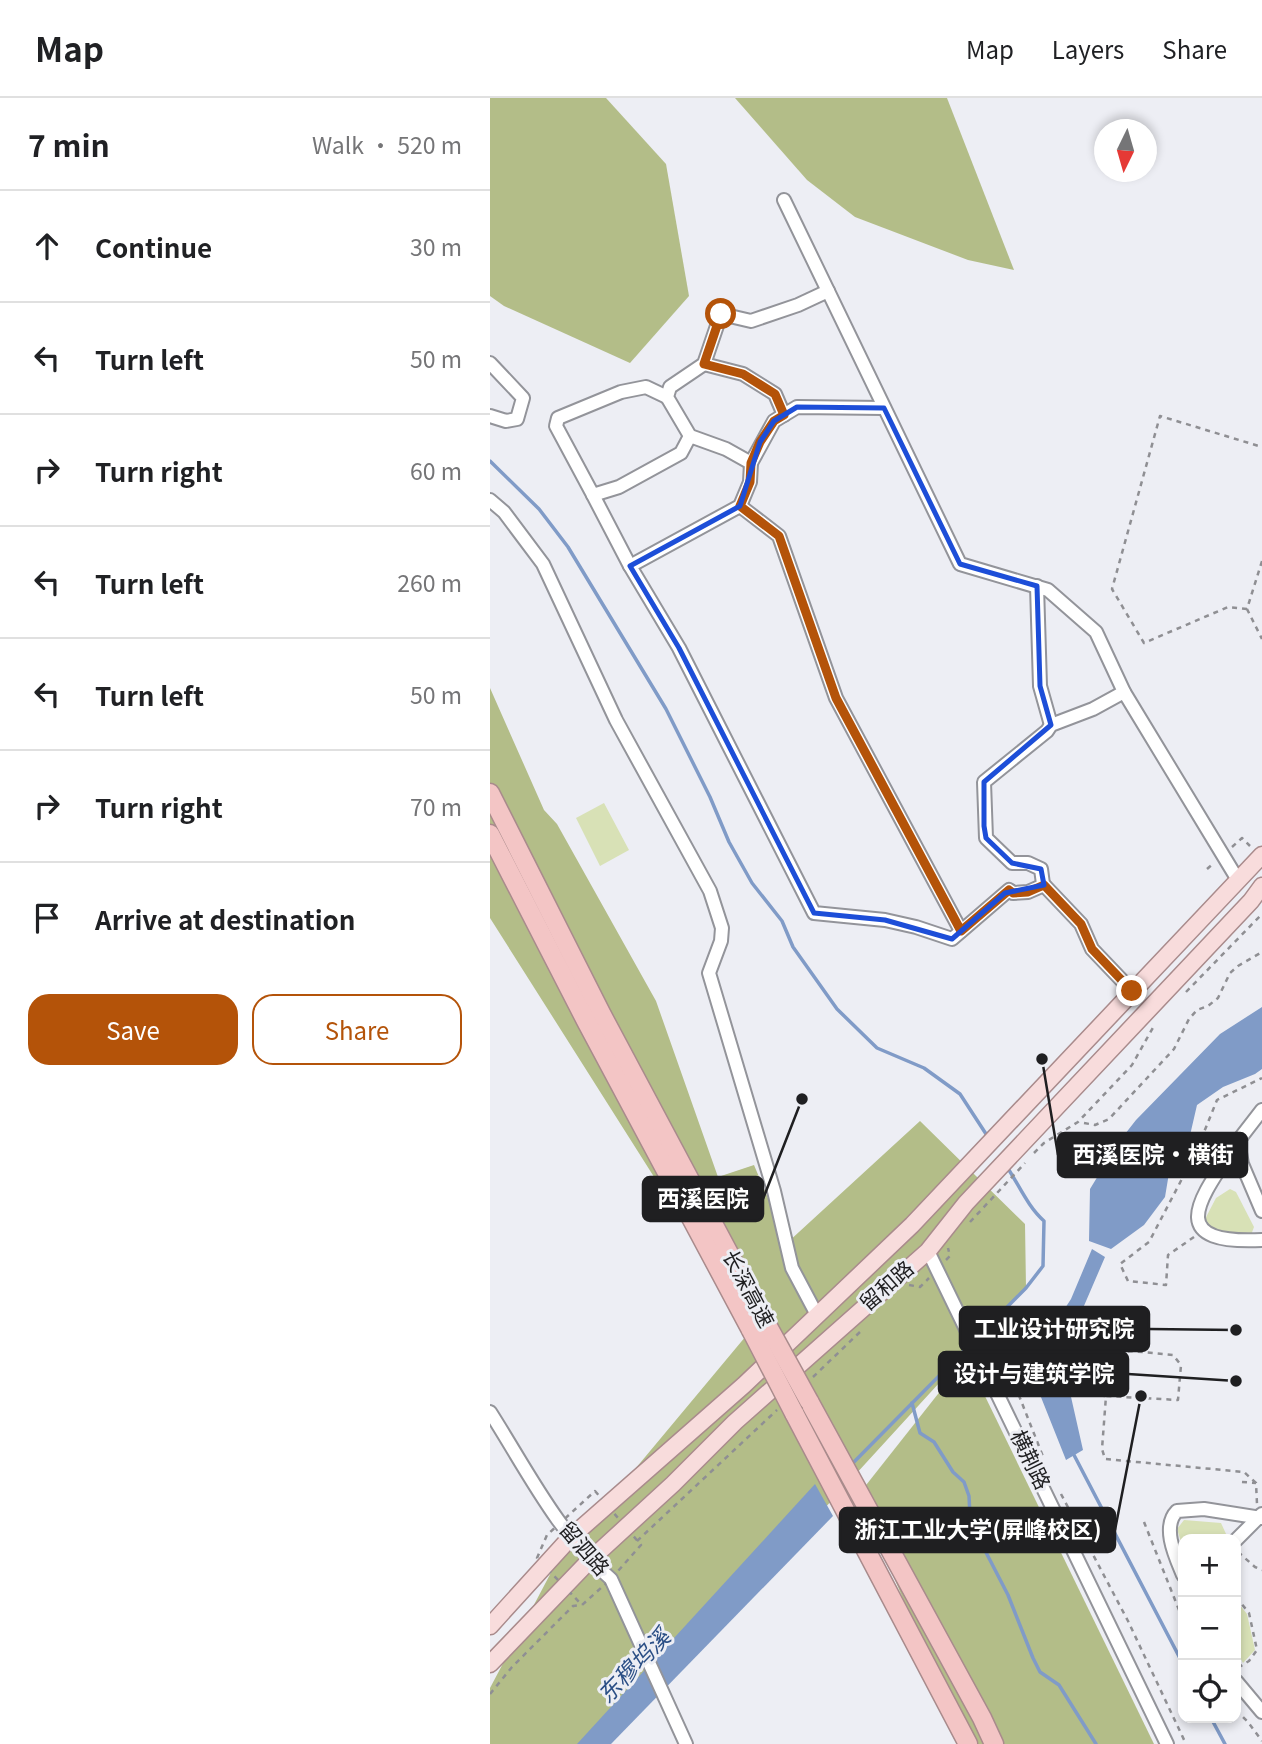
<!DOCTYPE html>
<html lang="en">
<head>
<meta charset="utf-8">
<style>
  body { margin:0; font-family:Georgia,"Noto Sans SC",serif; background:#f2f2f2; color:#202124 }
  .controls { position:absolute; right:21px; bottom:21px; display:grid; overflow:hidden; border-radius:14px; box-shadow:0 4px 10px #0003 }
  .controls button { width:63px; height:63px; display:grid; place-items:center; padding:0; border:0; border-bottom:2px solid #e0e0e0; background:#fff; color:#202124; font:35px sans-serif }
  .compass { position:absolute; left:604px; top:21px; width:63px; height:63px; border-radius:50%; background:#fff; box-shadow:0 4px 10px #0003; rotate:185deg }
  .stop { position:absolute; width:21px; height:21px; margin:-16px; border:5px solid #b45309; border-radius:50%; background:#fff }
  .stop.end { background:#b45309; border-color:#fff; box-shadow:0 2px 7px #0008 }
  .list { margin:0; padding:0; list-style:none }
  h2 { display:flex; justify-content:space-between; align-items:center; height:91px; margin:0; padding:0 28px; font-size:30px }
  h2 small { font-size:23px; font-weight:400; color:#757577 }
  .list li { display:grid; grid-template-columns:46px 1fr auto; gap:21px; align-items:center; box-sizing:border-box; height:112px; padding:0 28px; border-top:2px solid #e0e0e0 }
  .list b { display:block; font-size:26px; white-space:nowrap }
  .list em { font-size:23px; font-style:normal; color:#757577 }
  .actions { display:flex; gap:14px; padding:21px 28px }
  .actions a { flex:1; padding:16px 0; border:2px solid #b45309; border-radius:21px; text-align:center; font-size:24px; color:#b45309 }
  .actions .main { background:#b45309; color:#fff }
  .icon { flex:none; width:38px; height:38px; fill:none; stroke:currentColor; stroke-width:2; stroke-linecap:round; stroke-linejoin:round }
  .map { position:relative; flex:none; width:772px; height:1646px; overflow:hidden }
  header { display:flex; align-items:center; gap:42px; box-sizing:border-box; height:98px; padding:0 35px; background:#fff; border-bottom:2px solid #e0e0e0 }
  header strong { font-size:33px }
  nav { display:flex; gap:38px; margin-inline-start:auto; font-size:24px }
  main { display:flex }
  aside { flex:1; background:#fff }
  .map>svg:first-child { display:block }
  .green { fill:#d8e1b6 }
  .forest { fill:#b3bd88 }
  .water { fill:#809bc7 }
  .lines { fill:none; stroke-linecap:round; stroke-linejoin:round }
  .stream { stroke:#809bc7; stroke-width:3.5 }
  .minor-casing { stroke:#93949a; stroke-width:16 }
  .major-casing { stroke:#a98b8c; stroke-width:19 }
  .highway-casing { stroke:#a98b8c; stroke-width:21 }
  .path { stroke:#8f8f93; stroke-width:2.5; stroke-dasharray:5 5; stroke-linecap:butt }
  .minor { stroke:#fff; stroke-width:12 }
  .major { stroke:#f8dcdc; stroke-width:16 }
  .highway { stroke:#f3c5c5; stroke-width:18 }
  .highway-bridge-casing { stroke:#a98b8c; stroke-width:21; stroke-linecap:butt }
  .highway-bridge { stroke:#f3c5c5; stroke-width:18 }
  .route { stroke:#b45309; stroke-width:9 }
  .marked { fill:none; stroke:#1d4ed8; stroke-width:5; stroke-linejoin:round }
  .labels { text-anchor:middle; stroke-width:6; stroke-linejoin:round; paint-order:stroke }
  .street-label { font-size:21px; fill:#1f1f21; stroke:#edeef4 }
  .water-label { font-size:23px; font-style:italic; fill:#2a4e85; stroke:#edeef4 }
  .leader { fill:none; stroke:#1f1f21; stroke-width:2.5 }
  .callout-dot { fill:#1f1f21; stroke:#edeef4; stroke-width:2.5 }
  .callout { fill:#1f1f21; stroke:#1f1f21; stroke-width:2.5 }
  .callout-label { font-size:23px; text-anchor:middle; font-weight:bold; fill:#fff }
</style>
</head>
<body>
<header>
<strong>Map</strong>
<nav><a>Map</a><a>Layers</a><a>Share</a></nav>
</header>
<main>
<aside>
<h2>7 min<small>Walk · 520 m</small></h2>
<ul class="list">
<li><svg class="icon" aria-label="ahead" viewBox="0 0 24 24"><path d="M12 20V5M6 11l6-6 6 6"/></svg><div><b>Continue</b></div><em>30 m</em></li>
<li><svg class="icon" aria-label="left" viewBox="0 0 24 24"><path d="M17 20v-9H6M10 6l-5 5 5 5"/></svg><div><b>Turn left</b></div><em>50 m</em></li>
<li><svg class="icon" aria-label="right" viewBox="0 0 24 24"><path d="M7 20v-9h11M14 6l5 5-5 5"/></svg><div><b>Turn right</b></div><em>60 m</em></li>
<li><svg class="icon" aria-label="left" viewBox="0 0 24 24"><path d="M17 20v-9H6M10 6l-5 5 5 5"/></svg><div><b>Turn left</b></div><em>260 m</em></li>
<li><svg class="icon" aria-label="left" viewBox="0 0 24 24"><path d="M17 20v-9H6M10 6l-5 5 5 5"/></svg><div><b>Turn left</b></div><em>50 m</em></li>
<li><svg class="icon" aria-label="right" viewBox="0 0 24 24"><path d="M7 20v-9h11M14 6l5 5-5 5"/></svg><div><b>Turn right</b></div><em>70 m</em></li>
<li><svg class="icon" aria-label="arrive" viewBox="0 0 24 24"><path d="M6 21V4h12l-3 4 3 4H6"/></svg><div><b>Arrive at destination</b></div></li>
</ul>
<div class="actions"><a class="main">Save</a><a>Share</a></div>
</aside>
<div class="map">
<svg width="772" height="1646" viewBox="0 0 772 1646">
  <rect width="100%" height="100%" fill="#edeef4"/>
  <!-- green -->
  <g class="green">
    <path d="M114,705L139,752L110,768L86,720Z"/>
    <path d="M740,1091L746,1094L764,1129L761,1137L726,1139L714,1123L726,1100Z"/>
    <path d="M694,1422L731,1425L737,1438L735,1441H693V1450L687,1431Z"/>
    <path d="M746,1502L757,1516L765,1552L753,1565L746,1552Z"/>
  </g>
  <!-- forest -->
  <g class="forest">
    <path d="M0,0H116L176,66L199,198L140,265L14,208L0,198Z"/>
    <path d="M245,0H457L524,172L478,162L365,119L317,82Z"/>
    <path d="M0,590L54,712L67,726L166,903L228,1079L264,1067L297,1145L430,1023L535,1126L536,1190L119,1646H0V1590L65,1467L261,1232L0,820Z"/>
    <path d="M459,1282L492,1292L664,1646H474L369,1396Z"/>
  </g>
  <!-- water -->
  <g class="water">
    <path d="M772,909V971L765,976L733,989L707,1007L698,1046L679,1075L675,1099L654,1127L621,1151L599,1143L600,1091L628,1045L646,1022L730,936Z"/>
    <path d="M602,1151L615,1159L572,1259L593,1352L576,1362L535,1259L564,1227L581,1201Z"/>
    <path d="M325,1386L343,1418L121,1646H87Z"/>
  </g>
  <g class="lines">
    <!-- stream -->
    <g class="stream">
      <path d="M0,363L49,411L78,449L176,611L220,699L239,744L262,785L292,823L303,849L347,911L387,950L434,970L470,996L498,1039"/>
      <path d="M495,1231L535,1259"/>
      <path d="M422,1305L430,1335L444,1344L463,1374L474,1384L479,1398L480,1418L486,1435L518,1497L543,1560L550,1574L569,1587L606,1646"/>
      <path d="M584,1357L693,1566"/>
      <path d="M361,1367L536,1190L553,1168L554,1123C538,1109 529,1087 517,1069"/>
      <path d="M721,1620L735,1646"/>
    </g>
    <!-- minor casing -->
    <g class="minor-casing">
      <g id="minor">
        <path d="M294,102L470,466L558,492L606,534L634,594L748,782"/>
        <path d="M0,265L33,300L27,321L16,323L0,318"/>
        <path d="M214,266L253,276L285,296L294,317"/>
        <path d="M394,310L307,309L284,323L261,365L260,384L250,408L140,468L189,550L324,815L395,822L426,829L462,841L519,792L523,795L538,794L554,787"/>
        <path d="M261,365L236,351L200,338L177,299L180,289L214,266L231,216L261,223L308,207L338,193"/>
        <path d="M103,397L66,328L68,320L131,294L156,289L177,299"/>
        <path d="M0,402L14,414L53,466L126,622L220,793L232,830L231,843L219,875L284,1093L302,1170L327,1217"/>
        <path d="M250,408L289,438L346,600L471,833"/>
        <path d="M140,468L103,397L129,389L191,355L200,338"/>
        <path d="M547,488L550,588L561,627"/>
        <path d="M634,594L603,611L561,627L557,633L494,684L496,740L522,765H538L551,771L553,786L591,826L602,851L642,893"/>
        <path d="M772,1012L748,1043L752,1066L772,1113"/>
        <path d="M748,1043C713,1097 669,1147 772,1142"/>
        <path d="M438,1153L677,1646"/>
        <path d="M0,1314C37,1372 68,1436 121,1481L196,1646"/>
        <path d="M746,1442L772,1416"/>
        <path d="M693,1477C686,1460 671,1429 687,1413L714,1411L772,1420"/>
        <path d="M746,1583L772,1614"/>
      </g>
    </g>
    <!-- major casing -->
    <g class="major-casing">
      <g id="major">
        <path d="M0,1528L80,1440L254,1287L422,1127L772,757"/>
        <path d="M0,1566L99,1463L183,1386L245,1324L438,1153L476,1105L761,803L772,788"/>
      </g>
    </g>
    <!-- highway casing -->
    <g class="highway-casing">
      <g id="highway">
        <path d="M0,695L112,917L275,1223"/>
        <path d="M0,736L97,925L261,1232"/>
        <path d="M319,1303L492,1620L504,1646"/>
        <path d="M304,1315L478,1646"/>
      </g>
    </g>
    <!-- path -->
    <g class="path">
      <path d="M772,463L757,511L772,541"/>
      <path d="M757,511L738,509L654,545L622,491L670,318L772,349"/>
      <path d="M742,749L752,740L760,748"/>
      <path d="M717,771L724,765"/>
      <path d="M696,894L772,816"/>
      <path d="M594,1025L605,1027L619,1021L684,951L699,921L707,912L718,908L728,900L740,875L748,868L772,854"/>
      <path d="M544,1055L554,1045L588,1024L642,967L665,926"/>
      <path d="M480,1124L535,1065"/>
      <path d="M704,1139L678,1157L676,1187L638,1183L630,1166L659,1144L706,1054L727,1002L772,980"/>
      <path d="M456,1162L460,1158L458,1150"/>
      <path d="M419,1187L430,1189L439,1180"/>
      <path d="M531,1246L515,1262L554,1361"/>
      <path d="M591,1254L618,1256L616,1298L588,1296V1266Z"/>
      <path d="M618,1256L641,1253L683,1257L691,1267L688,1302L616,1298L612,1351L615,1361L754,1374L766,1385L767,1406"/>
      <path d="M323,1279L371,1233"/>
      <path d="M752,1384L766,1385"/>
      <path d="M105,1393L151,1447L121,1481L92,1507L47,1460L57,1437Z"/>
      <path d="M571,1396L638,1523L696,1646"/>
      <path d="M654,1424L693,1522"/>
      <path d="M147,1443L287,1312"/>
      <path d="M748,1454L765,1469L772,1472"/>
      <path d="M746,1499L759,1515L767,1552L759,1563L746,1571"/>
      <path d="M0,1596L22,1569L83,1508L92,1507"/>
      <path d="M746,1612L758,1624L772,1643"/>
    </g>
    <!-- minor -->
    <use href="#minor" class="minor"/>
    <!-- major -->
    <use href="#major" class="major"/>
    <!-- highway -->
    <use href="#highway" class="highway"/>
    <!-- highway-bridge casing -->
    <g class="highway-bridge-casing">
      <g id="highway-bridge">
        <path d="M275,1223L319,1303"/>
        <path d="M261,1232L304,1315"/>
      </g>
    </g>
    <!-- highway-bridge -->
    <use href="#highway-bridge" class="highway-bridge"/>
  </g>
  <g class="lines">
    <!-- route -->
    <path class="route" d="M231,216L214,266L253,276L285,296L294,317L284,323L270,344L261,365L260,384L250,408L289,438L346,600L471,833L519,792L523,795L538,794L554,787L591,826L602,851L642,893"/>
  </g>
  <!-- marked area -->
  <path class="marked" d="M307,309L394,310L470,466L547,488L550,588L561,627L494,684V728L496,740L522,765L551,771L554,787L515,795L462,841L395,822L324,815L189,550L140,468L250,408L270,344L284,323Z"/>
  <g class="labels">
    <!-- street labels -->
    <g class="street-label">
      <text transform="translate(397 1188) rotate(-41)" y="7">留和路</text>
      <text transform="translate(258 1191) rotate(62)" y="7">长深高速</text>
      <text transform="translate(540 1362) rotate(64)" y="7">横荆路</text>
      <text transform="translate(94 1451) rotate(49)" y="7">留泗路</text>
    </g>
    <!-- water labels -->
    <g class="water-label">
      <text transform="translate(144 1568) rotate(-46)" y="8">东穆坞溪</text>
    </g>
  </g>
  <!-- callouts -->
  <path class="leader" d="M552 961L568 1057M312 1001L273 1101M746 1232L659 1231M746 1283L638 1276M651 1298L625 1432"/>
  <g class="callout-dot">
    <circle cx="552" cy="961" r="7"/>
    <circle cx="312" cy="1001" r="7"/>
    <circle cx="746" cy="1232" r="7"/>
    <circle cx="746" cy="1283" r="7"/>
    <circle cx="651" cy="1298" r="7"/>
  </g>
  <g class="callout">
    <rect x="568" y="1035" width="189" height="44" rx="7"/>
    <rect x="153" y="1079" width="120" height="44" rx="7"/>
    <rect x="470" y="1209" width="189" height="44" rx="7"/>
    <rect x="449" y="1254" width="189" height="44" rx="7"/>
    <rect x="350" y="1410" width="275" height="44" rx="7"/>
  </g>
  <g class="callout-label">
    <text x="663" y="1065">西溪医院·横街</text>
    <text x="213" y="1109">西溪医院</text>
    <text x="564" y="1239">工业设计研究院</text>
    <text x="544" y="1284">设计与建筑学院</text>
    <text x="488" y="1440">浙江工业大学(屏峰校区)</text>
  </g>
</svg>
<div class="controls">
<button>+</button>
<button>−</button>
<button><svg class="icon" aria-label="locate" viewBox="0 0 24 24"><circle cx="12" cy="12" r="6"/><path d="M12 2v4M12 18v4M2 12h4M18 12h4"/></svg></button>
</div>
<svg class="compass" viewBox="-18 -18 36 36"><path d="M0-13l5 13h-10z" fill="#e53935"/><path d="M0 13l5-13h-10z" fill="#757577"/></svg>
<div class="stop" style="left:231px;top:216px"></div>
<div class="stop end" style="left:642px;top:893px"></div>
</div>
</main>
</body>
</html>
